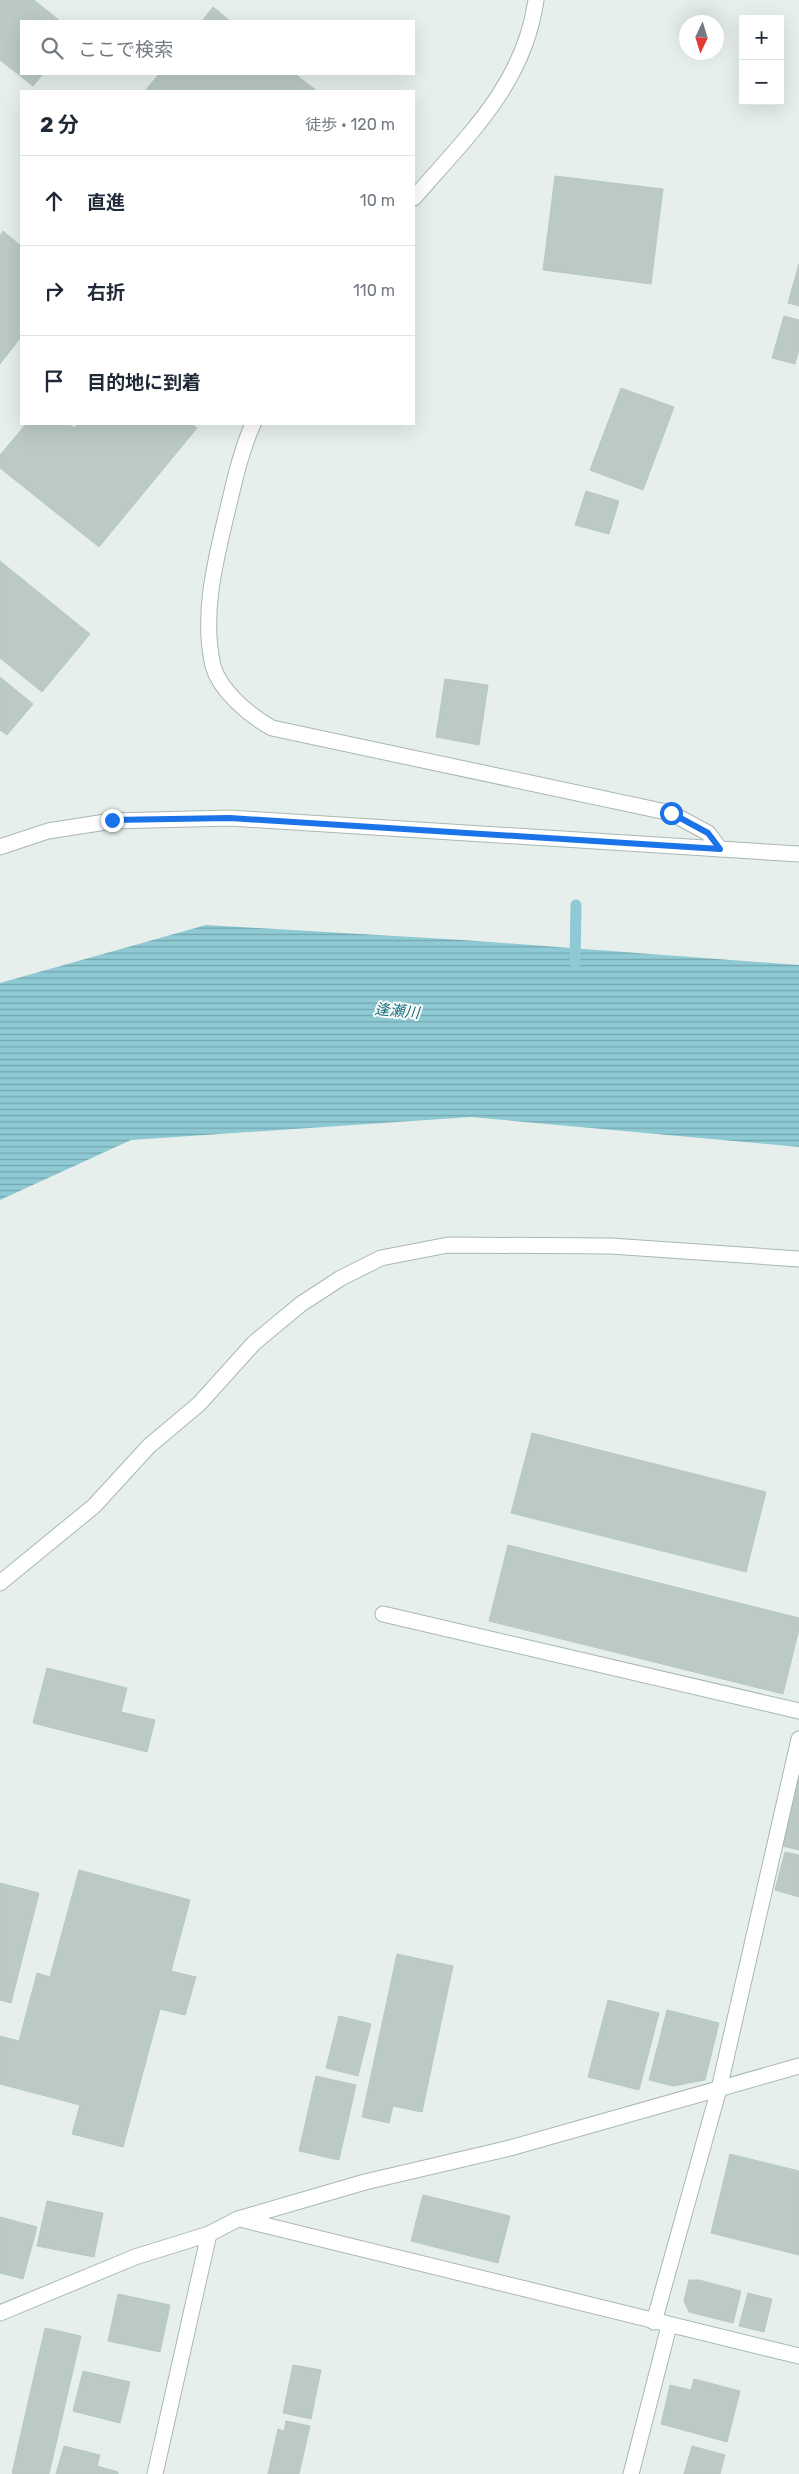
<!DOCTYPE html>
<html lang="ja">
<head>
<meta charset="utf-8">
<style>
  body { margin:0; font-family:Rubik,"Noto Sans JP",sans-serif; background:#f2f2f3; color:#1f2937 }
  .controls { position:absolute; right:15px; top:15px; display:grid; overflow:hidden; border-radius:0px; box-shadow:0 5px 20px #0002 }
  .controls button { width:45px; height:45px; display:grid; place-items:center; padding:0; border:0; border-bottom:1px solid #e0e1e3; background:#fff; color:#1f2937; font:25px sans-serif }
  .compass { position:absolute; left:679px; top:15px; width:45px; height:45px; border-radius:50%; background:#fff; box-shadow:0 5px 20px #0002; rotate:184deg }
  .stop { position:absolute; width:15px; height:15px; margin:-11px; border:4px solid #1a73e8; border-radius:50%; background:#fff }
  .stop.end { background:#1a73e8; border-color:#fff; box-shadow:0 1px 5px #0008 }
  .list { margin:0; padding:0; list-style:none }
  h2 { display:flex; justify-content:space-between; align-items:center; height:65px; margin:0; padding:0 20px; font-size:21px }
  h2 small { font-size:16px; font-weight:400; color:#747a83 }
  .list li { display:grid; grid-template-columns:32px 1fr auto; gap:15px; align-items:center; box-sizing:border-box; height:90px; padding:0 20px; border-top:1px solid #e0e1e3 }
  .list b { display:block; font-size:19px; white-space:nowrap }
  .list em { font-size:16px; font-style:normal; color:#747a83 }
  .icon { flex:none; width:28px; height:28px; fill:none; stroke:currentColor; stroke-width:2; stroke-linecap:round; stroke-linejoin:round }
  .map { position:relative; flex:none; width:799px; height:2474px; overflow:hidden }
  .search { position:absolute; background:#fff; box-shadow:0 5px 20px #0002; left:20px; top:20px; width:395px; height:55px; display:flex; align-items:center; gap:12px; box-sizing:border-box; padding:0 18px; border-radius:0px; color:#747a83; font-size:19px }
  .panel { position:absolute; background:#fff; box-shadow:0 5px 20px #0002; left:20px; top:90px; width:395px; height:335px; border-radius:0px }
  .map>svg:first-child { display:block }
  .water { fill:url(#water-rules) }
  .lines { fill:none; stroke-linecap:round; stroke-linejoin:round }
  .stream { stroke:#8ec9d4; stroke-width:11 }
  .building { fill:#bbcac4; stroke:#b8c9c2 }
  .lane-casing { stroke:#a8b8b2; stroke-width:17 }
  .street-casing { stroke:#a8b8b2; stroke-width:17 }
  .lane { stroke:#fff; stroke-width:15 }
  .street { stroke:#fff; stroke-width:15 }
  .route { stroke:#1a73e8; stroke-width:6 }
  .labels { text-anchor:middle; stroke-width:4; stroke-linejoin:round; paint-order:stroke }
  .water-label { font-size:15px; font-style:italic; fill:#1c6f80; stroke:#f7fbf9 }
</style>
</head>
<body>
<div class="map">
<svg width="799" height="2474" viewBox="0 0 799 2474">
  <defs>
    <pattern id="water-rules" width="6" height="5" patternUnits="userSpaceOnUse" patternTransform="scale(1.25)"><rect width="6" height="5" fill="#8ec9d4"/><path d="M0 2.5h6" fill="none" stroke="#74a5ad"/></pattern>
  </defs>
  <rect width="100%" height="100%" fill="#e6efeb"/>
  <!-- water -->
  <path class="water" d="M206,925L463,940L799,965V1147L471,1117L131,1140L0,1200V983Z"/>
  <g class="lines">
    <!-- stream -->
    <path class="stream" d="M575,963L576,905"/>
  </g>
  <!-- building -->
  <g class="building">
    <path d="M0,0H34L60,21H21V74H43L33,86L0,60Z"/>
    <path d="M213,7L230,21H202Z"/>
    <path d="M159,74H295L317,91H145Z"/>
    <path d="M555,176L663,189L651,284L543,270Z"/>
    <path d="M3,231L21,246V337L0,364V236Z"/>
    <path d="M799,264V306L788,303Z"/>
    <path d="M784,316L799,320V349L795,364L772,358Z"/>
    <path d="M621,388L674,407L643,490L590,470Z"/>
    <path d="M26,424H69L74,428L78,424H191L197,428L99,547L0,468V455Z"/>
    <path d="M586,491L619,501L609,534L575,525Z"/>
    <path d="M0,561L90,634L42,692L0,658Z"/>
    <path d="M0,677L33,704L7,735L0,730Z"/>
    <path d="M445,679L488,685L479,745L436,737Z"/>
    <path d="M532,1433L766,1492L746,1572L511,1513Z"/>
    <path d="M508,1545L799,1618V1629L783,1694L489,1621Z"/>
    <path d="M47,1668L127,1688L121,1712L155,1720L147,1752L33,1723Z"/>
    <path d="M799,1772V1850L782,1846Z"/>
    <path d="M785,1852L799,1855V1897L775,1890Z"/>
    <path d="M79,1870L190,1900L171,1971L196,1977L185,2015L160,2009L123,2147L72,2134L80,2105L0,2084V2036L19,2041L37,1973L50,1977Z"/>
    <path d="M0,1883L39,1893L11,2003L0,2000Z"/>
    <path d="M397,1954L453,1966L422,2112L393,2106L389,2123L362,2117Z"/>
    <path d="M608,2000L659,2013L639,2090L588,2077Z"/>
    <path d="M667,2010L719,2023L705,2080L673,2086L649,2080Z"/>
    <path d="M339,2016L371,2024L358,2076L326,2068Z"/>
    <path d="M316,2076L356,2085L339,2160L299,2151Z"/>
    <path d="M730,2154L799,2171V2255L711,2233Z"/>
    <path d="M423,2195L510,2216L498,2263L411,2241Z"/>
    <path d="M47,2201L103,2213L94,2257L37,2246Z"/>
    <path d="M0,2217L37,2227L23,2279L0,2273Z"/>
    <path d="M689,2280H699L741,2291L733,2323L689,2312L684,2301Z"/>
    <path d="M748,2293L772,2299L764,2332L739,2326Z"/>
    <path d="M118,2294L170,2305L160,2352L108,2341Z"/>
    <path d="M45,2328L81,2336L49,2474H15L12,2473Z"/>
    <path d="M293,2365L321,2370L311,2419L283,2413Z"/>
    <path d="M83,2371L130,2382L120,2423L73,2411Z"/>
    <path d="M694,2379L740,2391L727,2442L661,2424L670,2385L691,2390Z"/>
    <path d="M286,2421L310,2426L299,2474H268L278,2429L284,2431Z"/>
    <path d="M64,2446L100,2455L97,2466L118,2472V2474H56Z"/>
    <path d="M692,2446L725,2455L720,2474H684Z"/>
  </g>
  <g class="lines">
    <!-- lane casing -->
    <g class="lane-casing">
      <g id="lane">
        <path d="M414,198C467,136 524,85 536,0"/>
        <path d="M253,424C241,451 235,479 228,508C216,559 201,613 213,666C220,691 250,716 272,728L671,813L708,833L720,849"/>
      </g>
    </g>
    <!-- street casing -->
    <g class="street-casing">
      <g id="street">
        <path d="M0,847L48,831L112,821L230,818L799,854"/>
        <path d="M0,1583L94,1506L149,1446L199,1404L254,1343L301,1304L341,1278L381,1258L448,1245L611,1246L799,1259"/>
        <path d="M383,1614L799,1711"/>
        <path d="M240,2219L799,2356"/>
        <path d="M0,2313L135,2257L209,2234L238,2219L365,2182L510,2148L799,2066"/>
        <path d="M654,2322L719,2089L799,1739"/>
        <path d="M155,2474L209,2234"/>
        <path d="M631,2474L669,2326"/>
      </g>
    </g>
    <!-- lane -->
    <use href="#lane" class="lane"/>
    <!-- street -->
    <use href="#street" class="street"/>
  </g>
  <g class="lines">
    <!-- route -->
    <path class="route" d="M112,820L230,818L720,849L708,833L671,813"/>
  </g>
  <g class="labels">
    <!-- water labels -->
    <g class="water-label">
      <text transform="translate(397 1011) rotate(5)" y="5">逢瀬川</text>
    </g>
  </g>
</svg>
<div class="controls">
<button>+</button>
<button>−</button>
</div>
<svg class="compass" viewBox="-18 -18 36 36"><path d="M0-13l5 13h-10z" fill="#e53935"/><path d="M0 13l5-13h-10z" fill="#747a83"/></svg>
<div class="stop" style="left:671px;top:813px"></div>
<div class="stop end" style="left:112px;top:820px"></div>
<div class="search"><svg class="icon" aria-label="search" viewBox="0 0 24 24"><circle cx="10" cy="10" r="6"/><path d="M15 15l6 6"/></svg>ここで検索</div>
<section class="panel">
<h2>2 分<small>徒歩 · 120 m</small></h2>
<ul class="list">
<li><svg class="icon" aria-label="ahead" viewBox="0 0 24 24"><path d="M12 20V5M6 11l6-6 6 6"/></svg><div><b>直進</b></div><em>10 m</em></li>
<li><svg class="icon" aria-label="right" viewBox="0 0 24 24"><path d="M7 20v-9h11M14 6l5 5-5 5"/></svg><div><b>右折</b></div><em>110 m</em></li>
<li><svg class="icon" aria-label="arrive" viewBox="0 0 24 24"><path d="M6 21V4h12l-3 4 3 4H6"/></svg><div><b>目的地に到着</b></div></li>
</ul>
</section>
</div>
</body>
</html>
